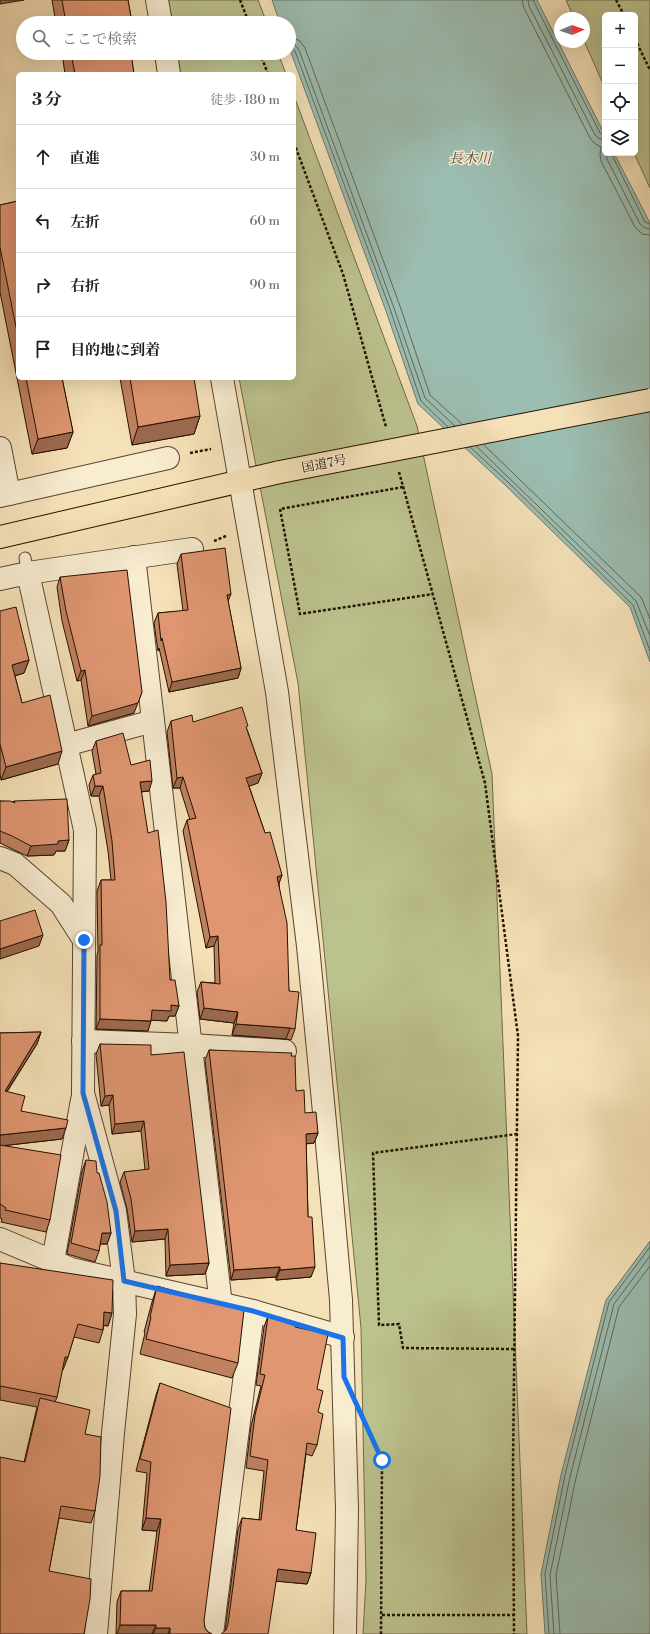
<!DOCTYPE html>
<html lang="ja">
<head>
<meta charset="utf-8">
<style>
  body { margin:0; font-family:"Libre Bodoni","Noto Serif JP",serif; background:#f6f6f6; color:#202124 }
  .controls { position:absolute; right:12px; top:12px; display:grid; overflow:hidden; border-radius:6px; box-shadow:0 4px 16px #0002 }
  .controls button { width:36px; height:36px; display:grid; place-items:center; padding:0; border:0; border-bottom:1px solid #e0e0e0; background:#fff; color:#202124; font:20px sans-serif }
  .compass { position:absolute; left:554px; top:12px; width:36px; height:36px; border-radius:50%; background:#fff; box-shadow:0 4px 16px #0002; rotate:88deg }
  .stop { position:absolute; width:12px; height:12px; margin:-9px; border:3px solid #1a73e8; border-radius:50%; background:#fff }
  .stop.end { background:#1a73e8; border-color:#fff; box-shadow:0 1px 4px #0008 }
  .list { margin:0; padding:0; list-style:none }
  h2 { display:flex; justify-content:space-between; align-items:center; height:52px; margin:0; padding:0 16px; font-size:17px }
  h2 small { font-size:13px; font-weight:400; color:#757577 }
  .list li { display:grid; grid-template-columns:26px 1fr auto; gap:12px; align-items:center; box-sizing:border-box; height:64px; padding:0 16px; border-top:1px solid #e0e0e0 }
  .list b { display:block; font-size:15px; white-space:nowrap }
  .list em { font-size:13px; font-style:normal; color:#757577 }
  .icon { flex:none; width:22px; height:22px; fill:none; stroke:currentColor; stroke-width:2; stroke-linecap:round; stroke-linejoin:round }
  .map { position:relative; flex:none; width:650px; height:1634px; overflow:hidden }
  .search { position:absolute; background:#fff; box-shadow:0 4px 16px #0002; left:16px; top:16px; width:280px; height:44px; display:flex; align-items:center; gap:10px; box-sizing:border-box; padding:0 14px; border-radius:22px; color:#757577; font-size:15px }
  .panel { position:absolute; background:#fff; box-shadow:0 4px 16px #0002; left:16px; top:72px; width:280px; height:308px; border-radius:6px }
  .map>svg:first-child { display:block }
  .green { fill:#bcc28e; stroke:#706a47 }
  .water { fill:#9cbdb1; stroke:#6c786a }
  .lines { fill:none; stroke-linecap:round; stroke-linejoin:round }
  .shore { stroke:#606758; stroke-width:1 }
  .lane-casing { stroke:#58452e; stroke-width:13 }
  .street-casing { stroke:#58452e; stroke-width:24 }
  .highway-casing { stroke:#241100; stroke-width:24 }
  .path { stroke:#241100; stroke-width:2.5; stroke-dasharray:3 2; stroke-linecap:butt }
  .lane { stroke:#f8ecd1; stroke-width:11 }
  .street { stroke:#f8ecd1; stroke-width:22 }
  .highway { stroke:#f5e1b8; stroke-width:22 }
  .highway-bridge-casing { stroke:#241100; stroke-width:24; stroke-linecap:butt }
  .highway-bridge { stroke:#f5e1b8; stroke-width:22 }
  .wall { fill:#c08161; stroke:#241100 }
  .shaded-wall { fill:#9c694f; stroke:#241100 }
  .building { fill:#df9671; stroke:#241100 }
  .route { stroke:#1a73e8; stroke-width:5 }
  .labels { text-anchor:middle; stroke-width:3; stroke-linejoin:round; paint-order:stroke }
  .street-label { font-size:13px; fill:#241100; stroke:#f8ecd1 }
  .water-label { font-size:14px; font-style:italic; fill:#4e4d3e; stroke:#f8ecd1 }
</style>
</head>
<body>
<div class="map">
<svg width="650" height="1634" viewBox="0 0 650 1634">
  <rect width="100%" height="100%" fill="#f5e1b8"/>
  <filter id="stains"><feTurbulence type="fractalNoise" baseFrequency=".005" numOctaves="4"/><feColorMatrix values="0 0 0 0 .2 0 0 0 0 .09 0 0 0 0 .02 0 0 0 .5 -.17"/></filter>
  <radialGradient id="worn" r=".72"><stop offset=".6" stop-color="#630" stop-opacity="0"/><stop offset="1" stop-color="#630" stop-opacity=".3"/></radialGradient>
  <!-- green -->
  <g class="green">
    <path d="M166,0H258L267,23H170Z"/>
    <path d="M566,0H650V188L634,153L635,15H605V88L584,41V18H574Z"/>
    <path d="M176,53H278L286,74H180Z"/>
    <path d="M294,96L417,426L492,774L527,1634H363L366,1579L361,1328L298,683L239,378H294Z"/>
  </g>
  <!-- water -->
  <g class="water">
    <path d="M272,0H537L605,135V153H614L650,223V662L630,607L505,485L418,404L386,311L289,47V23H280Z"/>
    <path d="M650,1241V1634H545L541,1574L561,1475L606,1300Z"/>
  </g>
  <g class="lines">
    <!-- shore -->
    <g class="shore">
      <path d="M522,0L524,8L590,138L594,143L601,147L600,155L601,161L635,227L642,234L650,235"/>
      <path d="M528,0L529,6L595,135L600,139L605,140"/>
      <path d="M533,0L600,133L605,135"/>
      <path d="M289,36L300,41L305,48L400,306L430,395L462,424"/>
      <path d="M289,43L295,45L299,50L394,308L425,398L455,426"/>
      <path d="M289,48L292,49L295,51L390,309L421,401L448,427"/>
      <path d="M606,153L607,159L640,224L645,228L650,229"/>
      <path d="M611,153L645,222L650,224"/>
      <path d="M484,445L641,597L650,619"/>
      <path d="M476,446L636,601L650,636"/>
      <path d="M470,447L508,482L633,605L650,651"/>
      <path d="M549,1634L545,1574L565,1475L609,1302L650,1247"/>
      <path d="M554,1634L550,1575L570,1477L614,1304L650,1256"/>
      <path d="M560,1634L556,1575L576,1478L619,1307L650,1266"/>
    </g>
    <!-- lane casing -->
    <g class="lane-casing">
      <path id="lane" d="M25,558L28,573"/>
    </g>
    <!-- street casing -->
    <g class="street-casing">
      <g id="street">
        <path d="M157,0L161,23"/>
        <path d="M166,53L169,74"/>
        <path d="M222,378L277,692L308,946L326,1133L341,1300L347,1509L345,1634"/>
        <path d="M0,448L9,494"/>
        <path d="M0,496L168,458"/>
        <path d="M134,557L221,1305"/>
        <path d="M28,573L85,830L83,1093L115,1211L124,1281L125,1314L113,1433L96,1634"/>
        <path d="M0,579L28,573L192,549"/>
        <path d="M66,745L153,721"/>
        <path d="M0,858L15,864L61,904L84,940"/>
        <path d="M83,1041L191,1045L285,1051"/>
        <path d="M0,1239L71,1269L253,1311L343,1337"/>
        <path d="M53,1261L82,1100"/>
        <path d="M212,1634L253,1311"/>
      </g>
    </g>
    <!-- highway casing -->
    <g class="highway-casing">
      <path id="highway" d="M0,537L280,472"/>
    </g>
    <!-- path -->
    <g class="path">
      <path d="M240,0L249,23"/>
      <path d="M616,0L624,15"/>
      <path d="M236,23L248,20"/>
      <path d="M635,39L650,70"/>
      <path d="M260,53L268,74"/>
      <path d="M294,143L343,274L386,427"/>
      <path d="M190,453L211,449"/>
      <path d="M399,472L485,783L518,1036L513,1464L514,1634"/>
      <path d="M403,487L280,509L300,614L433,594"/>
      <path d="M214,541L226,536"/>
      <path d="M514,1349L403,1348L399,1324L379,1325L373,1153L517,1134"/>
      <path d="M370,1434L382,1460L381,1634"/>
      <path d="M382,1615H513"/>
    </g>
    <!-- lane -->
    <use href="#lane" class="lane"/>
    <!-- street -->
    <use href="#street" class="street"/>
    <!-- highway -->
    <use href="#highway" class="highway"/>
    <!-- highway-bridge casing -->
    <g class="highway-bridge-casing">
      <path id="highway-bridge" d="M280,472L650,400"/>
    </g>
    <!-- highway-bridge -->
    <use href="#highway-bridge" class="highway-bridge"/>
  </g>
  <!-- wall -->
  <g class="wall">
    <path d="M52,0H128L132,23H56Z"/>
    <path d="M62,53H133L131,58L134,74H65Z"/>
    <path d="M18,201V378H62L73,432L67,448L32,454L0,292V205Z"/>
    <path d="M120,378H174L200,416L194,434L132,445Z"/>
    <path d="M181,554L228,601L241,668L238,678L169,692L159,648L158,651L154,623L158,613L183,611L177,564Z"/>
    <path d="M60,577L134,713L88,726L81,680L77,681L62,621L57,587Z"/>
    <path d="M0,611L29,660L24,673L15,676L22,703L58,764L1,780L0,774Z"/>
    <path d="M171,721L193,722L247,729L262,773L258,783L249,786L265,833L282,875L279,883L289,991L295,1029L291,1040L286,1039L232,1035L234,1023L200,1019L197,992L201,982L215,983L214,946L206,948L183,831L187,820H190L180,788H173L167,732Z"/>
    <path d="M96,741L131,765L149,791L141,792L170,980L179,1006L175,1016H169L167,1021L151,1020L148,1031L96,1029L97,955L98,951L97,891L101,880H111L108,851L99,796H91L89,785L93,775L96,774L92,751Z"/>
    <path d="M0,801L13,802L14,801L69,840L65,851H56L54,855L27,856L8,847L0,843Z"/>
    <path d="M41,1032L37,1044L7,1092L21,1111L62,1139L1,1146L50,1220L46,1232L1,1222L2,1219L0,1218V1033Z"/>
    <path d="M100,1044L151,1055L209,1263L205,1274L166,1276L165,1239L132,1242L127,1209L120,1182L124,1172L145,1170L141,1131L112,1134L109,1105L101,1106L96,1054Z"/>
    <path d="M209,1050L291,1056L296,1091L305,1113L318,1133L314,1143L306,1144L308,1217L311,1277L276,1280V1277L231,1280L205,1060Z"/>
    <path d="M86,1160L97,1173L111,1233L107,1244H100L99,1251L95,1262L67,1254L82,1171Z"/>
    <path d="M0,1263L112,1313L108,1326L104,1325L103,1330L99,1343L74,1337L68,1357L62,1370L57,1397L55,1402L85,1434L95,1511L91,1523L59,1518L49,1571L0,1634L24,1462L37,1407L0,1400Z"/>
    <path d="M157,1286L238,1363L232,1378L140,1354L145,1333L144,1332L152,1302Z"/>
    <path d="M268,1316L295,1327L317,1389L318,1412L317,1445L312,1456L306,1454L296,1530L311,1573L307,1584L276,1581L225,1631L238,1529L242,1518L259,1520L264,1471L246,1468L251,1426L261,1386L256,1385L264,1327Z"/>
    <path d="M160,1383L205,1628L208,1632L212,1634H116L117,1602L121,1591H149L157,1531L142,1530L147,1473L136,1471L156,1395Z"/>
  </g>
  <!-- shaded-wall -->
  <g class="shaded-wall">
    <path d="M0,0H24L0,4Z"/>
    <path d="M127,53H133L130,63Z"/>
    <path d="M200,416L194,434L132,445L138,427Z"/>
    <path d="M73,432L67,448L32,454L38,439Z"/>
    <path d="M231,594L227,604V595Z"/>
    <path d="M29,660L24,673L7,678L12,665Z"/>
    <path d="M241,668L238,678L169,692L172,682Z"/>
    <path d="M85,670L81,680L77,681L81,671Z"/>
    <path d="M142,692L134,713L88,726L92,716Z"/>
    <path d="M62,751L58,764L1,780L6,767Z"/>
    <path d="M262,773L258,783L242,789L246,778Z"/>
    <path d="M183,777L180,788H173L177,778Z"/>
    <path d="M152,781L149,791L136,792L140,782Z"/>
    <path d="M95,786H103L99,796H91Z"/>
    <path d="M69,840L65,851H56L54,855L27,856L31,846L58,841Z"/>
    <path d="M282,875L278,886L277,877Z"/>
    <path d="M43,935L39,946L0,959V949Z"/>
    <path d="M218,936L214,946L206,948L210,937Z"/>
    <path d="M171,1005L179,1006L175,1016H169L167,1021L148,1020L152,1010Z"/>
    <path d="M204,1008L238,1012L234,1023L200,1019Z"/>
    <path d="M100,1019L151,1021L148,1031L96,1029Z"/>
    <path d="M236,1024L290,1028L286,1039L232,1035Z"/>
    <path d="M41,1032L37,1044L0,1102L5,1091Z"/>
    <path d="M113,1095L109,1105L101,1106L105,1096Z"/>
    <path d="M144,1121L141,1131L112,1134L115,1124Z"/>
    <path d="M66,1128L62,1139L0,1146V1135Z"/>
    <path d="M318,1133L314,1143L302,1144L306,1134Z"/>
    <path d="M168,1229L165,1239L132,1242L135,1231Z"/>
    <path d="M102,1233H111L107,1244H98Z"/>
    <path d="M209,1263L205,1274L166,1276L170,1265Z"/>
    <path d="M280,1267L276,1277L231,1280L234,1270Z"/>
    <path d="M315,1267L311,1277L276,1280L280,1270Z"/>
    <path d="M104,1312L112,1313L108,1326L99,1325Z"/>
    <path d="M65,1357H68L63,1370H60Z"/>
    <path d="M146,1518L161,1519L157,1531L142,1530Z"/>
    <path d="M278,1569L311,1573L307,1584L274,1581Z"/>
    <path d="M120,1625H156L152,1634H117Z"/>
    <path d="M156,1628H170L168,1634H153Z"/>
  </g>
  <!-- building -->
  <g class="building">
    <path d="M62,0H128L132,23H66Z"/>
    <path d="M71,53H131L134,74H75Z"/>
    <path d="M18,201V337L0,247V205Z"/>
    <path d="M26,378H62L73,432L38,439Z"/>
    <path d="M130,378H174V379L179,378H194L200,416L138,427Z"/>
    <path d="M225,548L231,594L227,595L241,668L172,682L162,638L161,641L158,613L188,610L181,554Z"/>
    <path d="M127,570L142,692L138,703L92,716L85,670L81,671L66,611L60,577Z"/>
    <path d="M16,607L29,660L12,665L22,703L50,695L62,751L6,767L0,744V611Z"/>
    <path d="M242,707L248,726L246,727L262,773L246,778L265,833L270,832L282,875L277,877L287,923L289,991L299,992L295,1029L290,1028L236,1024L238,1012L204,1008L201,982L220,984L218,936L210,937L187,820L196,818L183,777L177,778L171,721L192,715L193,722Z"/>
    <path d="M123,733L131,765L150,760L152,781L140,782L148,833L158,830L166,902L170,980H175L179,1006L171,1005V1011L152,1010L151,1021L100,1019V945H102L101,880H115L112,841L103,786H95L93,775L101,773L96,741Z"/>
    <path d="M67,799L69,840L58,841V844L31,846L12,836L0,831V801H10L15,803L14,801Z"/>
    <path d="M35,910L43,935L0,949V921Z"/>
    <path d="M41,1032L5,1091L25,1096L21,1111L68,1120L66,1128L0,1135V1033Z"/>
    <path d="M100,1044L151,1045V1055L184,1052L209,1263L170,1265L168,1229L135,1231L131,1199L124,1172L149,1169L144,1121L115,1124L113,1095L105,1096Z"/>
    <path d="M209,1050L292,1053L291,1056H295L296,1091L304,1090L305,1113L316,1112L318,1133L306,1134L308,1217H312L315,1267L280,1270V1267L234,1270Z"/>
    <path d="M0,1145L61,1155L50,1220L5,1210L6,1208L0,1204Z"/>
    <path d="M86,1160L96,1161L97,1173H99L107,1202L111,1233H102L99,1251L71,1243Z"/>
    <path d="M0,1263L113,1280L112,1313L104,1312L103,1330L78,1324L68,1357H65L57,1397L0,1386Z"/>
    <path d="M157,1286L244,1310L238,1363L146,1339L151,1317H150Z"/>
    <path d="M268,1316L295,1324V1327L328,1334L317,1389L323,1391L318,1412L323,1414L317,1445L307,1443L296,1530L316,1533L311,1573L278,1569L268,1634H221L226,1630L228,1624L242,1518L261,1520L268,1460L250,1456L255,1415L265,1375L260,1374Z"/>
    <path d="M160,1383L231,1408L204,1621L205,1628L208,1632L212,1634H170V1628H156V1625H120L121,1591H152L161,1519L146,1518L151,1462L140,1459Z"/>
    <path d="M40,1398L90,1410L85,1434L101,1437L100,1476L95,1511L61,1506L49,1571L91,1579L90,1599L84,1634H0V1457L25,1462Z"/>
  </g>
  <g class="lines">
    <!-- route -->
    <path class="route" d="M84,940L83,1093L116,1211L124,1281L253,1311L343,1338L344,1377L382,1460"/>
  </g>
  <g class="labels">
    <!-- street labels -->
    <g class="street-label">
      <text transform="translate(324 463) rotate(-11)" y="5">国道7号</text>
    </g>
    <!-- water labels -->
    <g class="water-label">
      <text x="470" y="163">長木川</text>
    </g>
  </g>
  <rect width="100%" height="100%" filter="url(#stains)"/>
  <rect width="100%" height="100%" fill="url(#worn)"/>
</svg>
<div class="controls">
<button>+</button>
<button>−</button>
<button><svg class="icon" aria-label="locate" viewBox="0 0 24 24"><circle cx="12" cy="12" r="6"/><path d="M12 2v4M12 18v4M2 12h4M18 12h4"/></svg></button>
<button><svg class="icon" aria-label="layers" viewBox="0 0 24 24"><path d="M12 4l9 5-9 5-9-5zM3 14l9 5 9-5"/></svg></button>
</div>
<svg class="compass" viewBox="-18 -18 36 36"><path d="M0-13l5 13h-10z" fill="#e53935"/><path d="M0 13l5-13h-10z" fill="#757577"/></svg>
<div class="stop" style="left:382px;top:1460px"></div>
<div class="stop end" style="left:84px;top:940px"></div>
<div class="search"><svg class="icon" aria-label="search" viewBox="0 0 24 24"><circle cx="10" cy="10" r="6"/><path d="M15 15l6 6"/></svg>ここで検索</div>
<section class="panel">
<h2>3 分<small>徒歩 · 180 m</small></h2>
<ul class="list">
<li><svg class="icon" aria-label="ahead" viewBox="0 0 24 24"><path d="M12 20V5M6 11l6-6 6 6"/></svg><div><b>直進</b></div><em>30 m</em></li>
<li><svg class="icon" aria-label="left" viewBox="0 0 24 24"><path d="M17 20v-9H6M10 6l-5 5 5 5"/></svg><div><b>左折</b></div><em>60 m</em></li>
<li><svg class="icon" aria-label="right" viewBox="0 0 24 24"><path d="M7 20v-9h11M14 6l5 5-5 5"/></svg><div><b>右折</b></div><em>90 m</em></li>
<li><svg class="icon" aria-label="arrive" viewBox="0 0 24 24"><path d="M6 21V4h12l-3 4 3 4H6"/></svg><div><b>目的地に到着</b></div></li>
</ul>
</section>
</div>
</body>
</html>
